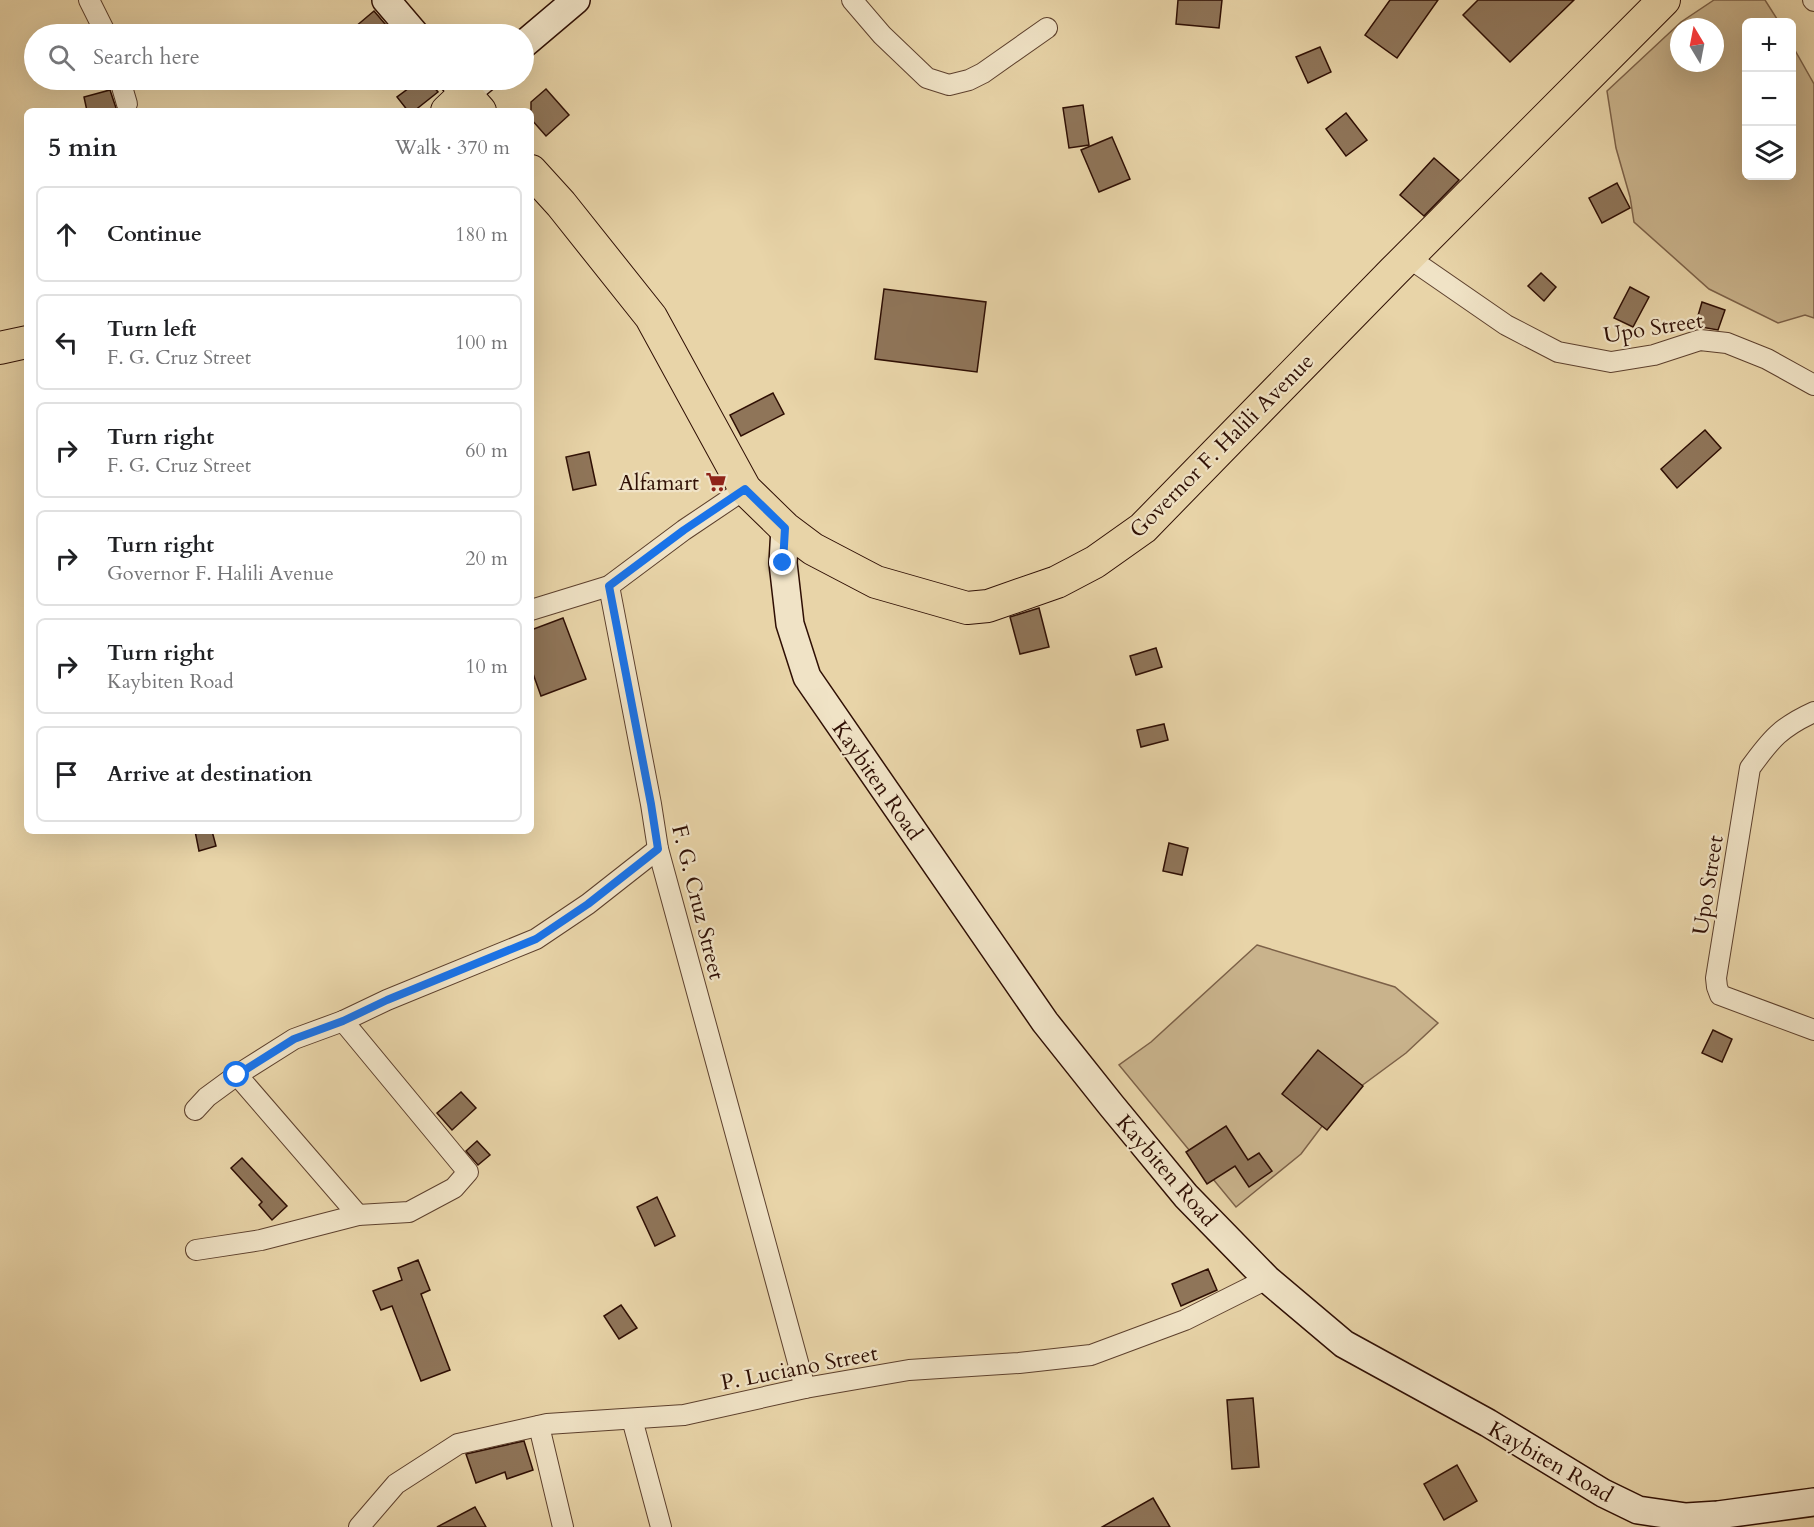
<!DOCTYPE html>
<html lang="en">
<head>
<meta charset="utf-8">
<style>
  body { margin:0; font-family:Cardo,serif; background:#f6f6f6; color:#202124 }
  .controls { position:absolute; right:18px; top:18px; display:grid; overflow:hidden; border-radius:9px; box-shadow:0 6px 24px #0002 }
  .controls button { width:54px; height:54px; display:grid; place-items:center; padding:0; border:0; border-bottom:2px solid #e0e0e0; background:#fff; color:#202124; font:30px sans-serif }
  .compass { position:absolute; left:1670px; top:18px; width:54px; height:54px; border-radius:50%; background:#fff; box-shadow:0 6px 24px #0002; rotate:350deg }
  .stop { position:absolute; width:18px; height:18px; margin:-14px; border:4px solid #1a73e8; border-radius:50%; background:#fff }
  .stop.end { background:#1a73e8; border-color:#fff; box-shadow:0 2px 6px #0008 }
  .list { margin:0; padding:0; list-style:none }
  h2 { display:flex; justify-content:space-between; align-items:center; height:78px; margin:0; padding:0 24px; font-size:26px }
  h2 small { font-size:20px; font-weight:400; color:#757577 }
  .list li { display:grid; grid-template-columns:39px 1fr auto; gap:18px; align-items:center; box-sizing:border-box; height:96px; margin:0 12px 12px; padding:0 12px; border:2px solid #e0e0e0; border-radius:9px }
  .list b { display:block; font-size:22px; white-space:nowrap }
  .list p { margin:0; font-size:20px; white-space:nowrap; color:#757577 }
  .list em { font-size:20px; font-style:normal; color:#757577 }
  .icon { flex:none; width:33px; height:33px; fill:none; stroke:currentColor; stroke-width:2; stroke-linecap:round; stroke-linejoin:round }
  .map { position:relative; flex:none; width:1814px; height:1527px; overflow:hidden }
  .search { position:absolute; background:#fff; box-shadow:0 6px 24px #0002; left:24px; top:24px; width:510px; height:66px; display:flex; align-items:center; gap:15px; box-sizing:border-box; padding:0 21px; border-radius:33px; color:#757577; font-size:22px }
  .panel { position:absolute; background:#fff; box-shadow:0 6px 24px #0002; left:24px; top:108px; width:510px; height:726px; border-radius:9px }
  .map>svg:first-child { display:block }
  .green { fill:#c9b38c; stroke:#7c6148; stroke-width:1.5; fill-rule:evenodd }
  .building { fill:#8f7559; stroke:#2f0f04; stroke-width:1.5 }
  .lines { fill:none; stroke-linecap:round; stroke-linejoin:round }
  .street-casing { stroke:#5d402d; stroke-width:22 }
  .secondary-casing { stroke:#2f0f04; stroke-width:30 }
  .primary-casing { stroke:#2f0f04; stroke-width:34 }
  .street { stroke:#f0e3c6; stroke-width:20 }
  .secondary { stroke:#f0e3c6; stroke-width:27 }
  .primary { stroke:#e8d4a8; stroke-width:32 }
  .route { stroke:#1a73e8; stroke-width:8 }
  .labels { text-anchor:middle; stroke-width:4.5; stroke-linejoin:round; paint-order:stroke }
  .street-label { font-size:22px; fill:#2f0f04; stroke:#f0e3c6 }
  .poi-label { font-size:22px; fill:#2f0f04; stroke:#f0e3c6; text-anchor:end }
</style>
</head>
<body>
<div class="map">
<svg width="1814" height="1527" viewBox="0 0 1814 1527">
  <rect width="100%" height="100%" fill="#e8d4a8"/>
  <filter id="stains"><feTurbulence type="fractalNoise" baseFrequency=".00333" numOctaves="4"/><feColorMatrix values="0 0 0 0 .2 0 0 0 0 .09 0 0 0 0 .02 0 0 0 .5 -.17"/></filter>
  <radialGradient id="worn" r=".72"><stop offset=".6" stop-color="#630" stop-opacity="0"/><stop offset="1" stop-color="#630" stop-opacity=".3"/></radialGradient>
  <!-- green -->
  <g class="green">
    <path d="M1714,0H1765L1779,22H1746V176H1792V45L1814,84V318L1805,315L1778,323L1709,289L1634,222L1630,197L1616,148L1607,91L1681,22ZM1679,27H1715V63H1679Z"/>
    <path d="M1257,945L1395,987L1438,1023L1406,1053L1341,1101L1301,1154L1236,1207L1119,1065L1151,1042Z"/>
  </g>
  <!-- building -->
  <g class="building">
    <path d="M1178,0H1222L1219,28L1176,24Z"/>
    <path d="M1390,0H1438L1397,58L1365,35Z"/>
    <path d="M1478,0H1574L1510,62L1463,15Z"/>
    <path d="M374,11L391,31L387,34H361L355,27Z"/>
    <path d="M1320,47L1331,72L1308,83L1296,57Z"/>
    <path d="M420,80H428L438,92L414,111H408L397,97Z"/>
    <path d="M546,89L569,115L546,136L531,119V102Z"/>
    <path d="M110,90L117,111H87L84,97Z"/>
    <path d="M1083,105L1089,145L1069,148L1063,108Z"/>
    <path d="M1346,113L1367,140L1346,156L1326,129Z"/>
    <path d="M1112,137L1130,179L1099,192L1081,150Z"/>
    <path d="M1434,158L1459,180L1424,216L1400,195Z"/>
    <path d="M1617,183L1630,208L1602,223L1589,198Z"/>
    <path d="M1541,273L1556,287L1544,301L1528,286Z"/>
    <path d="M1630,287L1649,297L1633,327L1614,318Z"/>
    <path d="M884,289L986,302L977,372L875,359Z"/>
    <path d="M1702,302L1725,310L1718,330L1695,326Z"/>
    <path d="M773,393L784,414L741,436L730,415Z"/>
    <path d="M1705,430L1721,448L1677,488L1661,469Z"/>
    <path d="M589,452L596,485L573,490L566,457Z"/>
    <path d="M1039,608L1049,647L1020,654L1010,617Z"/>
    <path d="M563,618L586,679L541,696L531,668V630Z"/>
    <path d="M1156,648L1162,667L1136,675L1130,656Z"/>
    <path d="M1164,724L1168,740L1141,747L1137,730Z"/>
    <path d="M195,831H212L216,846L199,851Z"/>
    <path d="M1169,843L1188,848L1182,875L1163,871Z"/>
    <path d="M1713,1030L1732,1039L1722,1062L1702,1053Z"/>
    <path d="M1318,1050L1363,1086L1327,1130L1282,1094Z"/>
    <path d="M461,1092L476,1108L452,1130L437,1113Z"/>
    <path d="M1226,1126L1248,1160L1259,1153L1272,1171L1249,1187L1235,1166L1207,1184L1186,1152Z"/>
    <path d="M477,1141L490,1155L478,1165L466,1151Z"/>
    <path d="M242,1158L287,1206L272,1220L259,1205L262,1202L231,1168Z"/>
    <path d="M657,1197L675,1236L655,1246L637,1207Z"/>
    <path d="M418,1260L430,1290L421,1294L450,1370L421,1381L392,1306L381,1310L373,1291L402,1280L398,1268Z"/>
    <path d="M1208,1269L1217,1290L1181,1306L1172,1284Z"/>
    <path d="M621,1305L637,1328L619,1339L604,1316Z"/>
    <path d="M1253,1398L1259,1467L1232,1469L1227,1400Z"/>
    <path d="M524,1441L533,1470L507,1479L505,1472L476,1483L466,1454Z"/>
    <path d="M1457,1465L1477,1501L1444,1520L1424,1484Z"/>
    <path d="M1153,1498L1170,1527H1102Z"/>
    <path d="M475,1507L486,1527H437Z"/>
  </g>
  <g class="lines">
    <!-- street casing -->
    <g class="street-casing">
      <g id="street">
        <path d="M89,0L106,34"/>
        <path d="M852,0L882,35L927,78L949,85L969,80L983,73L1047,28"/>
        <path d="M1813,0L1814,1"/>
        <path d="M120,80L127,104"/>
        <path d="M1409,258L1506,325L1558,352L1611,362L1654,355L1700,340L1727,343L1767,359L1814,385"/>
        <path d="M609,586L651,804L658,849L805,1388"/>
        <path d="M531,610L609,586L684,530L745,489"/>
        <path d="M1814,712C1781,727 1771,739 1750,768L1716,978L1717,987L1720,995L1814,1030"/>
        <path d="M237,1075L358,1215"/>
        <path d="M195,1110L207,1097L237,1075L294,1039L343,1021L387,1000L536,939L588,904L658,849"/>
        <path d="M196,1250L261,1240L358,1215L409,1212L454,1188L468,1172L343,1021"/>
        <path d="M632,1419L661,1527"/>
        <path d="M539,1426L563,1527"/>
        <path d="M359,1527L396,1484L458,1444L547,1424L684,1415L805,1388L909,1370L1019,1363L1091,1355L1185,1320L1267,1279"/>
      </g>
    </g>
    <!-- secondary casing -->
    <g class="secondary-casing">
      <g id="secondary">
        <path d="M386,0L415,34"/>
        <path d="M524,44L576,0"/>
        <path d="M453,80L465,94L482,80"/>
        <path d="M785,528L783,563L790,624L807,677L1045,1022L1111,1105L1186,1196L1267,1279L1344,1344L1488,1423L1603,1493L1638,1510L1686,1517L1718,1515L1814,1502"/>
      </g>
    </g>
    <!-- primary casing -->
    <g class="primary-casing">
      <g id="primary">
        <path d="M447,111L465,94L480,111"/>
        <path d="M531,171L561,204L651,317L745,489L785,528L813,549L876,582L967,608L988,606L1057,582L1095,562L1143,528L1394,271L1664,0"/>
        <path d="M0,348L27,342"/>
      </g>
    </g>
    <!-- street -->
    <use href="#street" class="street"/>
    <!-- secondary -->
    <use href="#secondary" class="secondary"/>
    <!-- primary -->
    <use href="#primary" class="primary"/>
  </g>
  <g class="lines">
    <!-- route -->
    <path class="route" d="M237,1075L294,1039L343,1021L387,1000L536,939L588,904L658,849L651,804L609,586L684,530L745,489L785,528L783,563"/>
  </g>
  <!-- icons -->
  <defs>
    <g id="supermarket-bare" transform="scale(1.62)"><path d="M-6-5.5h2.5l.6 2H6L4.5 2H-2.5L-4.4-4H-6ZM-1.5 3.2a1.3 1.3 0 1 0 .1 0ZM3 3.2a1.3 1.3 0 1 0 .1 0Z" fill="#8f2418" stroke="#f0e3c6" stroke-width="2.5" paint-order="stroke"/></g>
  </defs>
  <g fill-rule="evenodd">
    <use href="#supermarket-bare" x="716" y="482"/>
  </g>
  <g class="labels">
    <!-- street labels -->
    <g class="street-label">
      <text transform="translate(1653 327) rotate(-9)" y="8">Upo Street</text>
      <text transform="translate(1221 445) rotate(-45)" y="8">Governor F. Halili Avenue</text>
      <text transform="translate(878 780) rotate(55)" y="8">Kaybiten Road</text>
      <text transform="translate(1707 885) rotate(-81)" y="8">Upo Street</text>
      <text transform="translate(699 902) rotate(76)" y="8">F. G. Cruz Street</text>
      <text transform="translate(1167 1170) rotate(49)" y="8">Kaybiten Road</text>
      <text transform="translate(799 1367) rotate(-11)" y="8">P. Luciano Street</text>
      <text transform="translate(1551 1461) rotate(30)" y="8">Kaybiten Road</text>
    </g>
    <!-- poi labels -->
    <g class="poi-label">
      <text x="699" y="490">Alfamart</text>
    </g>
  </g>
  <rect width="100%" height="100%" filter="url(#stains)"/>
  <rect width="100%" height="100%" fill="url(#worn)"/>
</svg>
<div class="controls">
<button>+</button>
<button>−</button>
<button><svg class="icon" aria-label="layers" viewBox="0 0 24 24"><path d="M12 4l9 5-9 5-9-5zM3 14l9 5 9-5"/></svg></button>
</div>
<svg class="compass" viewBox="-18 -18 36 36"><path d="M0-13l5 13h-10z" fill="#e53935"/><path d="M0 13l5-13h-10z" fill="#757577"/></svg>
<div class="stop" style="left:237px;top:1075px"></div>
<div class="stop end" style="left:783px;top:563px"></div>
<div class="search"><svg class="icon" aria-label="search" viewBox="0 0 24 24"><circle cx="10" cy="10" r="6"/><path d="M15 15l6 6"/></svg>Search here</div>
<section class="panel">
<h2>5 min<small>Walk · 370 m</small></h2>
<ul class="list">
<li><svg class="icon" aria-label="ahead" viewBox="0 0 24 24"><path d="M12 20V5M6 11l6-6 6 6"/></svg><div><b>Continue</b></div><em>180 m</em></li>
<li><svg class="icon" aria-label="left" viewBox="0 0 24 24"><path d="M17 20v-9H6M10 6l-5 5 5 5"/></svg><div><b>Turn left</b><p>F. G. Cruz Street</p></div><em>100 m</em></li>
<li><svg class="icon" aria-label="right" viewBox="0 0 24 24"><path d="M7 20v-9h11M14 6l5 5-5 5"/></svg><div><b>Turn right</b><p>F. G. Cruz Street</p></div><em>60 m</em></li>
<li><svg class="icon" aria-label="right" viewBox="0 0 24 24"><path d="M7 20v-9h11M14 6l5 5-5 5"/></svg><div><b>Turn right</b><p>Governor F. Halili Avenue</p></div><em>20 m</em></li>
<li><svg class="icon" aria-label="right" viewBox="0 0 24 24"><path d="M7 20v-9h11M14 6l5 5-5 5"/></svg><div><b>Turn right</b><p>Kaybiten Road</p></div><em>10 m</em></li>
<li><svg class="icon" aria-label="arrive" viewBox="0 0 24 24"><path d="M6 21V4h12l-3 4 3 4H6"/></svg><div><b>Arrive at destination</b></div></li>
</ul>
</section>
</div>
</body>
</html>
